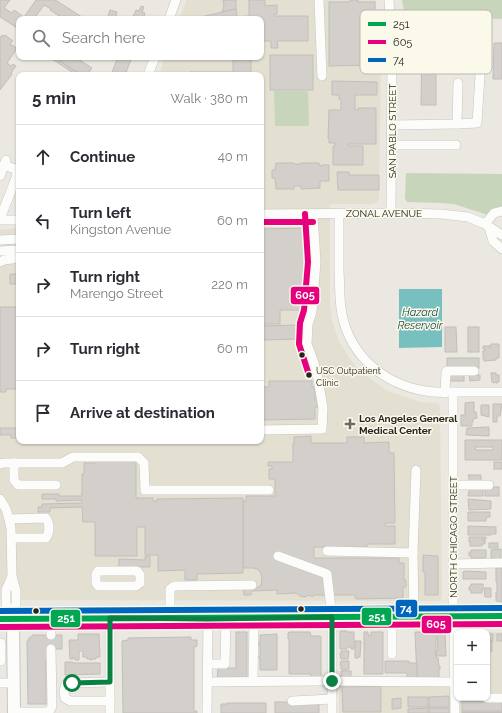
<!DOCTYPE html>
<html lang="en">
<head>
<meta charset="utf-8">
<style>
  body { margin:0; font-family:Raleway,sans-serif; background:#f2f2f3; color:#2b2b33 }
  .controls { position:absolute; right:12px; bottom:12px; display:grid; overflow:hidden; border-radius:8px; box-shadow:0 1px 3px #0004 }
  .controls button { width:36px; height:36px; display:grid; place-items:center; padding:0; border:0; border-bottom:1px solid #e1e1e2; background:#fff; color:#2b2b33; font:20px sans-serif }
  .stop { position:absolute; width:12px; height:12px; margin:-9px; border:3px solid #0b8043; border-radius:50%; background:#fff }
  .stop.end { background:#0b8043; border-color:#fff; box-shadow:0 1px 4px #0008 }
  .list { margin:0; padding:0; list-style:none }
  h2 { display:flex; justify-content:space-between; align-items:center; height:52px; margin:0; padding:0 16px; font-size:17px }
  h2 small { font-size:13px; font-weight:400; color:#7c7c81 }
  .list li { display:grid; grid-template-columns:26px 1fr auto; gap:12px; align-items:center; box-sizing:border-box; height:64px; padding:0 16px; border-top:1px solid #e1e1e2 }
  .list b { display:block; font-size:15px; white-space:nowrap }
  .list p { margin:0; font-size:13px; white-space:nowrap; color:#7c7c81 }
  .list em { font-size:13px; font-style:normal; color:#7c7c81 }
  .icon { flex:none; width:22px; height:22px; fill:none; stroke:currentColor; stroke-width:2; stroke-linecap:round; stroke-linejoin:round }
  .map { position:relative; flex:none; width:502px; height:713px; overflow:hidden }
  .search { position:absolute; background:#fff; box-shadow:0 1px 3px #0004; left:16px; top:16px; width:248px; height:44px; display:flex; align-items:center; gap:10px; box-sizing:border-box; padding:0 14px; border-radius:8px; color:#7c7c81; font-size:15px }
  .panel { position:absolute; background:#fff; box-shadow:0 1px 3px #0004; left:16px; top:72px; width:248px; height:372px; border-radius:8px }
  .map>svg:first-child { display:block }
  .built { fill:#e3e0d1 }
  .green { fill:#c7d6ba }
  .water { fill:#78c0bf }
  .building { fill:#d3d0cb; stroke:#c2beba; fill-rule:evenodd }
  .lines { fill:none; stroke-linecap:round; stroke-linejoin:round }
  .minor-casing { stroke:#c7c5bf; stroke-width:10 }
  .major-casing { stroke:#c7c5bf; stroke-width:14 }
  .minor { stroke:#fcfcfa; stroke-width:9 }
  .major { stroke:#fcfcfa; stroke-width:12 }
  .bus-1-casing { stroke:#fbf9ea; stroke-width:9 }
  .bus-2-casing { stroke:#fbf9ea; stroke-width:9 }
  .bus-3-casing { stroke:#fbf9ea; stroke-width:9 }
  .bus-1 { stroke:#00a651; stroke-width:6 }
  .bus-2 { stroke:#e5007d; stroke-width:6 }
  .bus-3 { stroke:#0065bd; stroke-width:6 }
  .route { stroke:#0b8043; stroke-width:5 }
  .bus-dot { fill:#25241f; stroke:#fbf9ea; stroke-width:1.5 }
  .poi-dot { fill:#6a6963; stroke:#fbf9ea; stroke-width:1.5 }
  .labels { text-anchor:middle; stroke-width:3; stroke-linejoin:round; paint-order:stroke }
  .bus-label { font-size:9px; fill:#25241f; stroke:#fbf9ea; text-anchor:start }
  .street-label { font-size:10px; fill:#25241f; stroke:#fbf9ea }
  .poi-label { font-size:10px; font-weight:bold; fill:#25241f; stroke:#fbf9ea; text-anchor:start }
  .water-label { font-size:11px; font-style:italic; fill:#1b494a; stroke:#fbf9ea }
  .key { fill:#fbf9ea; stroke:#bbb9ad; stroke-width:1 }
  .key-label { font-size:11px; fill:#25241f }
  .line-badge { stroke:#fbf9ea; stroke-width:1.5 }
  .badge-label { font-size:11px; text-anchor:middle; font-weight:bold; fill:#fff }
</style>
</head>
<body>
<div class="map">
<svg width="502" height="713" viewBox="0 0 502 713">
  <rect width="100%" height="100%" fill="#eae8e1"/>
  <!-- built -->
  <g class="built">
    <path d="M187,0H376L378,49L381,57L379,199L377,202L373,204H330V304L332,321L339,341L350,359L359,370L386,390L402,396L421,402L436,403L440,406L442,598L439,601L0,600V230L19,228V441H261V75H159L165,57H261V19H179Z"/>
    <path d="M487,632H502V713H339V686L457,685V698H487Z"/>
  </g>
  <!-- green -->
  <g class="green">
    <path d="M402,0H502V19L405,17Z"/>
    <path d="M274,91H308L309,126H275Z"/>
    <path d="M406,173L502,174V208L494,217L454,204L442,203L407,202L405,198Z"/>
  </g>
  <!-- water -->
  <path class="water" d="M399,289H442V347L399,348Z"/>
  <!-- building -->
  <g class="building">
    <path d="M0,0H10L4,8L12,13L14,10L24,17L36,0H54L56,1H57L85,19H64L50,10L51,9L44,5L34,19H19V29L0,17Z"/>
    <path d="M223,0H236V9L222,12L224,6Z"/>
    <path d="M249,0H265V6L277,5V14H274V16H308V41H277L278,48H271V41H261V19H192L236,9L237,17L249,16Z"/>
    <path d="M350,0H358V2H375V65L329,66V2H350Z"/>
    <path d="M141,6L144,7L142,12L145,13L143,19H132L136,10L139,11Z"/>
    <path d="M110,10L117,12L115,19H107Z"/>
    <path d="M422,19L454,20V34H431V39H437L436,54H446L447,53H469V69H446V67H436V105H421L422,39H426V34H422Z"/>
    <path d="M2,35L4,36L5,35L13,41L10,44L17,48L7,63L11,66L13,64L16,66L11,73L12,74L0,90V37H1Z"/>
    <path d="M494,43H502V79H493Z"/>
    <rect x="270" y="55" width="43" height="35"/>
    <path d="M49,57H54L81,75H70L72,72Z"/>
    <path d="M54,57H75L92,68L87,75H81Z"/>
    <path d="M118,57H132L125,75H111Z"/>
    <path d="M233,59H251V75H189L190,72H233Z"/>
    <path d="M332,81L377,82V95H355V110H358V108H376V144H348V146H363V165H333V146H335V143H329V138H328L329,110H341V100L339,99V95H332Z"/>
    <path d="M276,163H294V164H301V163H319L320,166H322V165H329V181H320V188L301,189V186H294V189H276L275,178H272V170H275Z"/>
    <path d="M337,172H349V175H379V190H338Z"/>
    <path d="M307,228V309H304V310H280V324H261V229Z"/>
    <path d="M18,272H19V410V389H6V392H0V307H18V284H10V274H18Z"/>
    <path d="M297,325V332H300L301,339L261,340V326Z"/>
    <path d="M445,327H456L457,352H445Z"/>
    <rect x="468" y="327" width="11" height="25"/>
    <path d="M491,344H499V358H496V360L484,361V359H483V351H485V349H483V346H488L489,345V348H490Z"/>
    <rect x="447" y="358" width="32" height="10"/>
    <path d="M491,373H496V375H499V382H497V383H496V382L493,383V382H492Z"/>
    <rect x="448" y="375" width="16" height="6"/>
    <path d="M469,375H480V380L470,381Z"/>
    <path d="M269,381H312V387H315V400H318V407H315V419L261,420V425V387H269Z"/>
    <path d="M474,402V412H476L477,418L473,419V422H472V426H461V415H465V403Z"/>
    <path d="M493,404H502L500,416H497V422H493Z"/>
    <path d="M481,405H489V417L481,415Z"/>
    <path d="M489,427V436L466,435L467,428Z"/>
    <path d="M0,428H18V438H11V435H0Z"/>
    <path d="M311,436V443H347V437H364V443L389,442V453H394L395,523H385V526H395V544H367V547H314V558H399V563H404V580H406V587H403V598L356,599L355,597V595H314L312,597L310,595L304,597L300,596L296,593L277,594V590L251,591V595H244L243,589H255L257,588L261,585L262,579L261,573L257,569L253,568H243V501H246V496H275V479H269V469H272V466H268V462H293V443H295L294,442V437Z"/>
    <path d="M465,440H502V460H465ZM475,447H493V450H476Z"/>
    <path d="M95,461H136V498H153V501H157V499L243,498V573L197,574V580H185V570L158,571V555H145V527H137V556H95V522H83L82,507L50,508V512H38V507H42V504L82,503V500L56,501V499H42V494H59V496H82V474H84V463H95Z"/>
    <rect x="494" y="462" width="8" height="7"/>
    <path d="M468,475H481V483L469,482V476H468Z"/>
    <path d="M470,487H483V496H468Z"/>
    <rect x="485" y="487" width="14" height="9"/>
    <path d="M468,499L491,501V509L469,510Z"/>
    <path d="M468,512H490V517H487V518H486V521H468Z"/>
    <path d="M468,526L496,527V534H491V535H468Z"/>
    <path d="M469,537H486V539H482V540H485V544H482V546H470V541L469,542Z"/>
    <rect x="489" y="543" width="9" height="5"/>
    <path d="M501,549V558H499V560H495V558H492V560H491V550Z"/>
    <path d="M471,550H486V558H471V555L469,556V552H471Z"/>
    <path d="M423,555L438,556V595H425V572H423Z"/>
    <path d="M145,556H150V567H119V559L145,560Z"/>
    <path d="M496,568H502V602L496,601V592H497V582H496Z"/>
    <path d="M465,571L486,572V579H463V572Z"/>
    <path d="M471,584H483V590H482V593H471V590H469V587L471,586Z"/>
    <path d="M484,588H491V597H485Z"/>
    <path d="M340,631H347V632H354V649H351V647H347V649H340Z"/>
    <path d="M236,632H247V678L217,679L218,668H236Z"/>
    <path d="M289,632H310L311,636H320L321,637V677H311V674H289V639H288V633Z"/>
    <path d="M364,632H368V635H371V632H383V674H364Z"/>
    <path d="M415,632H436V658H438L439,666H440V669H439V678H417Z"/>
    <path d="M437,632H445L446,656H436V651H438Z"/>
    <path d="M78,634H99L100,657H96V659H92V660H90V659H87V657H83V651H79V660H75V658H73V659H70L69,640H78Z"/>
    <path d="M277,634V670H260V658H259V656H260V644L259,645V642H260V635Z"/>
    <rect x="487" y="634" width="6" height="7"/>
    <rect x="497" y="634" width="5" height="7"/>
    <path d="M33,635H62V649H48V660H46V704H28L27,642L29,638Z"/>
    <path d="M191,637V640H197V646L194,647V711H197V713H123L122,641L128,640V638Z"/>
    <path d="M355,641H361L360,657H358V658H355Z"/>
    <rect x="487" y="642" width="5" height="9"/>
    <path d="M341,651H349L348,659H341L340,653H341Z"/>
    <path d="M341,661H349V669L347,670H342V669H341V665H340Z"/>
    <path d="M385,661H409V663H417V678H407V673H385Z"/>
    <path d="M65,662H73V663H100V674L65,675Z"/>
    <path d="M341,671H351V677L341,678Z"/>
    <path d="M381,686V712H343L342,687Z"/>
    <path d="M449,696V707H429V697Z"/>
    <rect x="408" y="697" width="20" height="10"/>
    <path d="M401,698V708L392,709V699Z"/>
    <rect x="462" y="701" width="40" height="10"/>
    <rect x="275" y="702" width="44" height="11"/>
    <path d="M227,703H266V713H221V704H227Z"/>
    <path d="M428,708V713H408V709Z"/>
    <rect x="429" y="708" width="20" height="5"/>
    <rect x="462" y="712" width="40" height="1"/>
  </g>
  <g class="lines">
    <!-- minor casing -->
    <g class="minor-casing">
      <g id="minor">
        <path d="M319,0L322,76"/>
        <path d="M389,0L392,51L391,213"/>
        <path d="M169,19L176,0"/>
        <path d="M148,75L155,57"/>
        <path d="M457,124L477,123L482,44"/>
        <path d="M392,125L457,124L458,83"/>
        <path d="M392,145H456"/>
        <path d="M0,176L6,160"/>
        <path d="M339,213C339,233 339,252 339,271C340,286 339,300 342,314C350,356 385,385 426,391C436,393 446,392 456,392C471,392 487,392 502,392"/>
        <path d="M261,214L400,213L441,214L468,217L485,224L502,235"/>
        <path d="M0,219L16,178L17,172L15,169L4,165"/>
        <path d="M0,220H19"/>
        <path d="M485,224L494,213L502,211"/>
        <path d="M489,227L493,241L502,249"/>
        <path d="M0,240L19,239"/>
        <path d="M0,251L19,250"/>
        <path d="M0,262L4,260L19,258"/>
        <path d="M453,392V600L454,617L455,713"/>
        <path d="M445,393L446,372L447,371H474"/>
        <path d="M261,430L322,429L323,408L317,373L313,360L307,344L308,324L312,312L316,262L313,214"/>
        <path d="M14,463V480L18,485H56"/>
        <path d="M0,464L4,463H62L73,457H138L144,463L145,490H269"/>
        <path d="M453,485H489"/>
        <path d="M0,499L6,509L9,519L11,528L12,577L16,591V604L13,619"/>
        <path d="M9,519L46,518C50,524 50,532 46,538H12"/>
        <path d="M327,551L413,553L414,617"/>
        <path d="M413,553L416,470"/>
        <path d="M278,556L327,574L332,617V713"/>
        <path d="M453,564L502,563"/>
        <path d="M98,571H137L140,575V583L136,586H98L96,583V574Z"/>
        <path d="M12,577L6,590V604L13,619"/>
        <path d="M392,617V654"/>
        <path d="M51,618V635"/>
        <path d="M110,618V713"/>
        <path d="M170,618V589L174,586L252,585"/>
        <path d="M0,643H1V661"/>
        <path d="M207,664H225L226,618"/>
        <path d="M253,681L254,618"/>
        <path d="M110,682L72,683L66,684L64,691L65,698L70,701H110"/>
        <path d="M207,682L318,681L455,682"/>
        <path d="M0,683H14"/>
        <path d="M487,698H502"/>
        <path d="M292,701L332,699"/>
        <path d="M14,712H47L50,710L52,706L51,649"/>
        <path d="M207,713L208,619"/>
      </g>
    </g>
    <!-- major casing -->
    <g class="major-casing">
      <g id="major">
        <path d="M0,619L502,616"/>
        <path d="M13,619L14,713"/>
      </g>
    </g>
    <!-- minor -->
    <use href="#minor" class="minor"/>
    <!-- major -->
    <use href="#major" class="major"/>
    <!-- bus-1 casing -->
    <g class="bus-1-casing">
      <path id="bus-1" d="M0,619L502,616"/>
    </g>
    <!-- bus-2 casing -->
    <g class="bus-2-casing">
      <g id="bus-2">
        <path d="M305,214L308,262L304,310L300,323L299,344L309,375"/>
        <path d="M261,222H313"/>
        <path d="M0,627L502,624"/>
      </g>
    </g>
    <!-- bus-3 casing -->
    <g class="bus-3-casing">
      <path id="bus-3" d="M0,611L502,608"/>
    </g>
    <!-- bus-1 -->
    <use href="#bus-1" class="bus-1"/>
    <!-- bus-2 -->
    <use href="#bus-2" class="bus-2"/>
    <!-- bus-3 -->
    <use href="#bus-3" class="bus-3"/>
  </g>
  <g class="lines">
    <!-- route -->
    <path class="route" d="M72,683L110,682V618L208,619L332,617V681"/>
  </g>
  <!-- markers -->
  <g class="bus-dot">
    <circle cx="302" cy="355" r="3.5"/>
    <circle cx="309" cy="375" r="3.5"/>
    <circle cx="301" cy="609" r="3.5"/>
    <circle cx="36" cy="611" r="3.5"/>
  </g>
  <path class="poi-dot" d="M348 418h4v4h4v4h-4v4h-4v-4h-4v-4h4z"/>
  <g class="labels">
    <!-- bus labels -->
    <g class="bus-label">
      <text x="316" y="374">USC Outpatient<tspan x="316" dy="12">Clinic</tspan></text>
    </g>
    <!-- street labels -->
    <g class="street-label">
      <text transform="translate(392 131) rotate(-90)" y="4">SAN PABLO STREET</text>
      <text x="384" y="217">ZONAL AVENUE</text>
      <text transform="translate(453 537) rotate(-90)" y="4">NORTH CHICAGO STREET</text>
    </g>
    <!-- poi labels -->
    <g class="poi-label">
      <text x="359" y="422">Los Angeles General<tspan x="359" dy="12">Medical Center</tspan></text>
    </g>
    <!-- water labels -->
    <g class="water-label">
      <text x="420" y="316">Hazard<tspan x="420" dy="13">Reservoir</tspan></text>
    </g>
  </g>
  <!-- legend -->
  <rect x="360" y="10" width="132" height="64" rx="6" class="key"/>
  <rect x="368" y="22" width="18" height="4" fill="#00a651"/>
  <rect x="368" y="40" width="18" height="4" fill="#e5007d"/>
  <rect x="368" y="58" width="18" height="4" fill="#0065bd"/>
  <g class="key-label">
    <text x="393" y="28">251</text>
    <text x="393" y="46">605</text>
    <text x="393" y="64">74</text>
  </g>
  <g class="line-badge">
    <rect x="290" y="286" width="30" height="19" rx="4" fill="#e5007d"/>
    <rect x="395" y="599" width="23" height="19" rx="4" fill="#0065bd"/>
    <rect x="361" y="607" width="31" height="19" rx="4" fill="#00a651"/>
    <rect x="50" y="609" width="31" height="19" rx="4" fill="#00a651"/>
    <rect x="421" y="615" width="31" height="19" rx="4" fill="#e5007d"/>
  </g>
  <g class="badge-label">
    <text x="305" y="299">605</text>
    <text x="406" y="612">74</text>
    <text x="377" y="621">251</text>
    <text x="66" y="622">251</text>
    <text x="436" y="628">605</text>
  </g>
</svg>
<div class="controls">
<button>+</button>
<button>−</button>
</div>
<div class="stop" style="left:72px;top:683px"></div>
<div class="stop end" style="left:332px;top:681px"></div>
<div class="search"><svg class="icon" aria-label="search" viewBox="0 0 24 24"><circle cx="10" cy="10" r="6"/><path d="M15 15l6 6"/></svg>Search here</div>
<section class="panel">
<h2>5 min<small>Walk · 380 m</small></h2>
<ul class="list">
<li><svg class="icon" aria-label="ahead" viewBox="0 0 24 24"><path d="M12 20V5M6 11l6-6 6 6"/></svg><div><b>Continue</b></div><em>40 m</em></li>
<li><svg class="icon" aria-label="left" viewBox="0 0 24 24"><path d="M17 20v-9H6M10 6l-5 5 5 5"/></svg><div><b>Turn left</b><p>Kingston Avenue</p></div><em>60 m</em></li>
<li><svg class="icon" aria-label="right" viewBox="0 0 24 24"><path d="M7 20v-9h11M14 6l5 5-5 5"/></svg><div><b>Turn right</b><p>Marengo Street</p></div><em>220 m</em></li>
<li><svg class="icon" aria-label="right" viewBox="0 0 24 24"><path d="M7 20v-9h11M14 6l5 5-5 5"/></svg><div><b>Turn right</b></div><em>60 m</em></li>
<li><svg class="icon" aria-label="arrive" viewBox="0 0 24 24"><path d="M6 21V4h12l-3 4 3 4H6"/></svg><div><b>Arrive at destination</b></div></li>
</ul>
</section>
</div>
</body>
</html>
